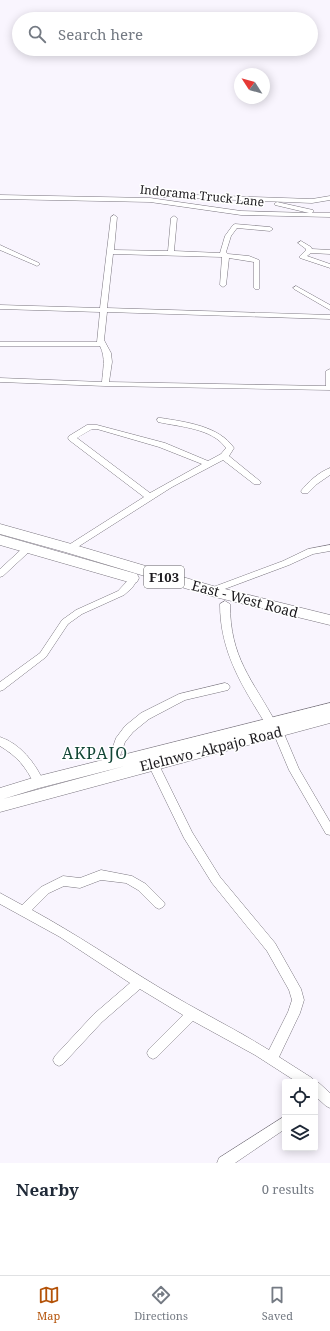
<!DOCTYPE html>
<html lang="en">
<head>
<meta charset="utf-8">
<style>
  body { margin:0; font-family:"Noto Serif",serif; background:#f6f6f7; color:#1f2937 }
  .controls { position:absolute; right:12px; bottom:12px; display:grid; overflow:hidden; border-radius:4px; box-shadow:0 2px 10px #0003 }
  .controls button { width:36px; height:36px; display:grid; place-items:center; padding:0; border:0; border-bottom:1px solid #e0e1e3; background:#fff; color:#1f2937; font:20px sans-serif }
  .compass { position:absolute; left:234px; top:68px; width:36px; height:36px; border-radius:50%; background:#fff; box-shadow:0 2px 10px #0003; rotate:306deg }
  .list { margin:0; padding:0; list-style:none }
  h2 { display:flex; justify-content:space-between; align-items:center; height:52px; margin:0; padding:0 16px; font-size:17px }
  h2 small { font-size:13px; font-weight:400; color:#747a83 }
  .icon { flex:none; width:22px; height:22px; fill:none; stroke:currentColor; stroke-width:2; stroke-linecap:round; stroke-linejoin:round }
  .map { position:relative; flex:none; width:330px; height:1163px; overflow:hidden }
  .search { position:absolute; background:#fff; box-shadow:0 2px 10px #0003; left:12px; right:12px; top:12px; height:44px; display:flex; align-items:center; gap:10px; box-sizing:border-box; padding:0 14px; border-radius:22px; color:#747a83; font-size:15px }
  .sheet { height:112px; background:#fff }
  nav { display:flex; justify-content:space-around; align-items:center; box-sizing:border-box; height:56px; border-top:1px solid #e0e1e3; background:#fff; font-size:11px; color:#747a83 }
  nav a { display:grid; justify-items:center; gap:2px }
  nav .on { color:#b45309 }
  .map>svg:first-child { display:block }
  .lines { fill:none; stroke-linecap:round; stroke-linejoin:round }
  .street-casing { stroke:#7a757f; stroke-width:1 }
  .secondary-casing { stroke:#7a757f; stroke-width:1 }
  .primary-casing { stroke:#7a757f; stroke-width:1 }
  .street { fill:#fff; fill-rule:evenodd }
  .secondary { fill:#fff; fill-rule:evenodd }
  .primary { fill:#fff; fill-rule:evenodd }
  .labels { text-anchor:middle; stroke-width:3; stroke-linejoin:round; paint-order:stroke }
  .far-street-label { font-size:12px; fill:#1c1a1e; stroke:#fff }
  .shield { fill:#fff; stroke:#605f62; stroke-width:1 }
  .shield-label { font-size:13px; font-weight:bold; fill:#1c1a1e }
  .street-label { font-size:14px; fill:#1c1a1e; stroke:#fff }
  .quarter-label { font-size:16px; letter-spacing:1px; fill:#134637; stroke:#fff }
</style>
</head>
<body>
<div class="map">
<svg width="330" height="1163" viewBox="0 0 330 1163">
  <rect width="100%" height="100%" fill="#f9f5fe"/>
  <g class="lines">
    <!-- street casing -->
    <g class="street-casing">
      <g id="street">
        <path d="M165,194L312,199L330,196V200L312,203L163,197V195Z"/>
        <path d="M0,195L150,198L241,211L309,213L275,205L274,204L277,202L313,210L314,211L312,213H330V217L241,215L150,202L0,199Z"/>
        <path d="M114,215L117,217L114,250L168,251L171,218L174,216L177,218L174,251L220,253L225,236L233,225L235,224L270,227L273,229L270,231L237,228L231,236L226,252L228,254L249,256L259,260V289H255L254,288V262L229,258L226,285L223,287L220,285L222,257L113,254L107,308L330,315V319L107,312L104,340L111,353L112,362L109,382L326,386V371L330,369V390L105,386L0,382V378L102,382C103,369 106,358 100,346H0V342H97L100,312L0,309V305L100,308L111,217Z"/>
        <path d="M301,241L311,247L312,249L330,250V254L311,253L307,256L330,264V268L300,258V256L306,250V249L298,243Z"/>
        <path d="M0,245L39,263L40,264L37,266L35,265L0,250Z"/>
        <path d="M296,286L330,305V310L294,289L293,288Z"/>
        <path d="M158,418H161C186,422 219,426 234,448L229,456L261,482L260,484H254L223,460L172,487L73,550H67L66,548L67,546L144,497L69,440L68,438L69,436L87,425H97L165,443L208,461L221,454L226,448C212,428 180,427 158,422L157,420ZM92,429H97L159,447L202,464L150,493L77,438Z"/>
        <path d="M330,468V475L317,484L308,493H302L301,491C308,482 319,472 330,468Z"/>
        <path d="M28,545L31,546L32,548L31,550L3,576L0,577V569L25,546Z"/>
        <path d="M330,545V551L313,554L289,565L214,593L211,594L206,591L208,589L283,561L308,549Z"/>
        <path d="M134,576L138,579L132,588L124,595L82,614L68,624L46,657L3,690L0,691V682L40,653L62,620L76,610L118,591L131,577Z"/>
        <path d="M225,601L230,604C230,658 252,679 276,723L275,726H267C242,686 220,652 220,604Z"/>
        <path d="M225,683L228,684L230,687L228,690L185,700L149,719L133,732L125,742L116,767L112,768L108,767L107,764L116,738L125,726L141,713L179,694Z"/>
        <path d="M278,728L282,729L299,769L330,822V835L326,834L289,770L273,732L274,729Z"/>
        <path d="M0,737C21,744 35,763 44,782L43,785L39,786L35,785C25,766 18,757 0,746Z"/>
        <path d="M153,760L157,761L192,832L220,877L275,943L301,989L304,1000L300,1013L279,1057L312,1078L314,1081L319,1083L330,1093V1108L326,1106L315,1096V1082H297L255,1055L193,1021L157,1057L153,1059L149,1057L147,1053L149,1049L183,1015L140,989L102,1022L63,1064L59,1066L55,1064L53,1060L55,1056L94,1014L130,983L60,937L0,904V893L22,905L41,887L63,876L80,878L101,870L132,876L146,884L163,901L165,904L163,907L159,909L155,907L138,890L126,883L101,880L80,888L64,886L49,893L32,910C76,934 117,962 160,988C196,1010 234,1028 269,1050L288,1012L292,1000L289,990L267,951L212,883L184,838L148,764L149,761Z"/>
        <path d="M285,1116V1129L235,1163H217L219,1158Z"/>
      </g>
    </g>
    <!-- secondary casing -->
    <g class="secondary-casing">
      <path id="secondary" d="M330,703V723L0,812V788L39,776ZM125,766L3,799L39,788Z"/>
    </g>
    <!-- primary casing -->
    <g class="primary-casing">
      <g id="primary">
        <path d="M0,524L75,545L213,586L330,615V625L211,596L65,552L0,534Z"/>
        <path d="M0,535L137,574L139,578L137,582L132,583L0,545Z"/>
      </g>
    </g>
    <!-- street -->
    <use href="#street" class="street"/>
    <!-- secondary -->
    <use href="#secondary" class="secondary"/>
    <!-- primary -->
    <use href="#primary" class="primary"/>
  </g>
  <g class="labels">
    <!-- far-street labels -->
    <g class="far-street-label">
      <text transform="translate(202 196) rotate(6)" y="4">Indorama Truck Lane</text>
    </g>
    <!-- shield labels -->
    <rect class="shield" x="144" y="566" width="40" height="22" rx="3"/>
    <g class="shield-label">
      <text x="164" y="582">F103</text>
    </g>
    <!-- street labels -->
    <g class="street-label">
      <text transform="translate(245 599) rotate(15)" y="5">East - West Road</text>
      <text transform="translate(211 749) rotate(-14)" y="5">Elelnwo -Akpajo Road</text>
    </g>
    <!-- quarter labels -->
    <g class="quarter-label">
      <text x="95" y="759">AKPAJO</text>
    </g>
  </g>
</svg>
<div class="controls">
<button><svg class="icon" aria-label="locate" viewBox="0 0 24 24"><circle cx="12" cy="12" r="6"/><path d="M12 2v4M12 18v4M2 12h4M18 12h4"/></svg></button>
<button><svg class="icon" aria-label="layers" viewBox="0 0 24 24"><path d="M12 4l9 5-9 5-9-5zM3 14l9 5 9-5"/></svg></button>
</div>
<svg class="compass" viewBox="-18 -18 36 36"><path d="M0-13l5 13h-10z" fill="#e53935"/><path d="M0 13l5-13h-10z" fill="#747a83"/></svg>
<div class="search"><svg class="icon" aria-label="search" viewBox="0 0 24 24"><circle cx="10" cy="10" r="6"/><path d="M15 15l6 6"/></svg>Search here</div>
</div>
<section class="sheet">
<h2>Nearby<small>0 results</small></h2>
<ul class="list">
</ul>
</section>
<nav>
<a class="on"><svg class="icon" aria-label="map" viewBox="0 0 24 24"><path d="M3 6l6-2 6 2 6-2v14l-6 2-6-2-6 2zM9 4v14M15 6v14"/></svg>Map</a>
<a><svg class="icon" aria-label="directions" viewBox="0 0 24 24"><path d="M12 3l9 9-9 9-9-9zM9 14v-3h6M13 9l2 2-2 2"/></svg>Directions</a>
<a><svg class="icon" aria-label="saved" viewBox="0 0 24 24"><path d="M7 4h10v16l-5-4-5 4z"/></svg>Saved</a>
</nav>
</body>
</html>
